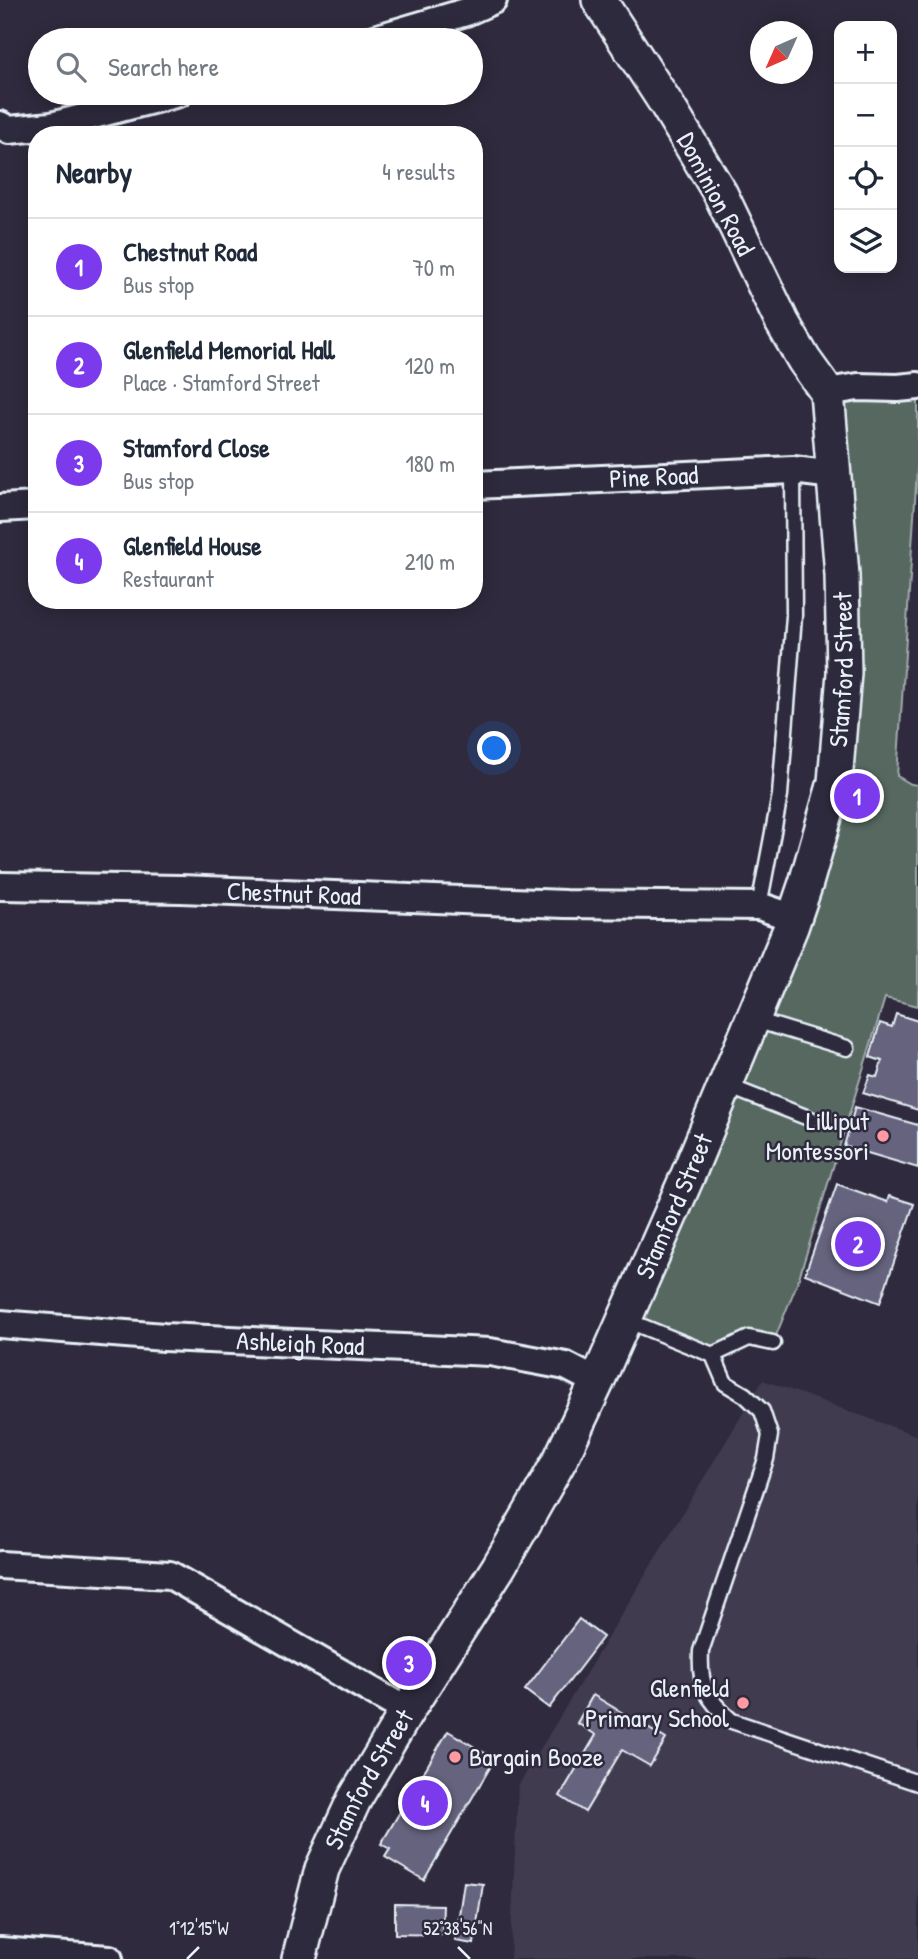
<!DOCTYPE html>
<html lang="en">
<head>
<meta charset="utf-8">
<style>
  body { margin:0; font-family:"Patrick Hand",sans-serif; background:#f6f6f7; color:#1f2937 }
  .controls { position:absolute; right:21px; top:21px; display:grid; overflow:hidden; border-radius:14px; box-shadow:0 4px 18px #0003 }
  .controls button { width:63px; height:63px; display:grid; place-items:center; padding:0; border:0; border-bottom:2px solid #e0e1e3; background:#fff; color:#1f2937; font:35px sans-serif }
  .compass { position:absolute; left:750px; top:21px; width:63px; height:63px; border-radius:50%; background:#fff; box-shadow:0 4px 18px #0003; rotate:225deg }
  .you { position:absolute; left:495px; top:749px; width:24px; height:24px; margin:-18px; border:5px solid #fff; border-radius:50%; background:#1a73e8; box-shadow:0 0 0 10px #1a73e833 }
  .badge { display:grid; place-items:center; width:46px; height:46px; border-radius:50%; background:#7c3aed; color:#fff; font-size:23px; font-weight:700 }
  .pin { position:absolute; translate:-50% -50%; border:4px solid #fff; box-shadow:0 2px 7px #0006 }
  .list { margin:0; padding:0; list-style:none }
  h2 { display:flex; justify-content:space-between; align-items:center; height:91px; margin:0; padding:0 28px; font-size:30px }
  h2 small { font-size:23px; font-weight:400; color:#747a83 }
  .list li { display:grid; grid-template-columns:46px 1fr auto; gap:21px; align-items:center; box-sizing:border-box; height:98px; padding:0 28px; border-top:2px solid #e0e1e3 }
  .list b { display:block; font-size:26px; white-space:nowrap }
  .list p { margin:0; font-size:23px; white-space:nowrap; color:#747a83 }
  .list em { font-size:23px; font-style:normal; color:#747a83 }
  .icon { flex:none; width:38px; height:38px; fill:none; stroke:currentColor; stroke-width:2; stroke-linecap:round; stroke-linejoin:round }
  .map { position:relative; flex:none; width:918px; height:1959px; overflow:hidden }
  .search { position:absolute; background:#fff; box-shadow:0 4px 18px #0003; left:28px; top:28px; width:455px; height:77px; display:flex; align-items:center; gap:18px; box-sizing:border-box; padding:0 24px; border-radius:38px; color:#747a83; font-size:26px }
  .panel { position:absolute; background:#fff; box-shadow:0 4px 18px #0003; left:28px; top:126px; width:455px; height:483px; border-radius:28px }
  .map>svg:first-child { display:block }
  .built { fill:#403b50 }
  .green { fill:#576860; stroke:#a0acac; stroke-width:2 }
  .building { fill:#66647e; stroke:#e8f1f8; stroke-width:2 }
  .lines { fill:none; stroke-linecap:round; stroke-linejoin:round }
  .service-casing { stroke:#e8f1f8; stroke-width:19 }
  .minor-casing { stroke:#e8f1f8; stroke-width:32 }
  .tertiary-casing { stroke:#e8f1f8; stroke-width:38 }
  .service { stroke:#2f2a3d; stroke-width:14 }
  .minor { stroke:#2f2a3d; stroke-width:26 }
  .tertiary { stroke:#2f2a3d; stroke-width:33 }
  .ticks { fill:none; stroke:#e8f1f8; stroke-width:2.5 }
  .poi-dot { fill:#ff9aa2; stroke:#2f2a3d; stroke-width:2.5 }
  .labels { text-anchor:middle; stroke-width:5; stroke-linejoin:round; paint-order:stroke }
  .street-label { font-size:26px; fill:#e8f1f8; stroke:#2f2a3d }
  .poi-label { font-size:26px; fill:#e8f1f8; stroke:#2f2a3d; text-anchor:end }
  .ticks-label { font-size:18px; text-anchor:middle; fill:#e8f1f8; stroke:#2f2a3d; stroke-width:5; stroke-linejoin:round; paint-order:stroke }
</style>
</head>
<body>
<div class="map">
<svg width="918" height="1959" viewBox="0 0 918 1959">
  <rect width="100%" height="100%" fill="#2f2a3d"/>
  <filter id="ink" filterUnits="userSpaceOnUse"><feTurbulence type="fractalNoise" baseFrequency=".0143" numOctaves="2"/><feDisplacementMap in="SourceGraphic" scale="14" xChannelSelector="R" yChannelSelector="G"/><feConvolveMatrix kernelMatrix="1 2 1 2 8 2 1 2 1" color-interpolation-filters="sRGB"/></filter>
  <g filter="url(#ink)">
    <!-- built -->
    <path class="built" d="M763,1380L918,1436V1959H510L518,1786Z"/>
    <!-- green -->
    <path class="green" d="M918,386V455L897,776L911,784L918,785V1006L885,998L798,1281L773,1343L749,1338L713,1355L626,1320L835,782L827,392Z"/>
    <!-- building -->
    <g class="building">
      <path d="M896,1014L918,1021V1110L863,1093L870,1075L877,1077L882,1061L870,1057L880,1023L892,1027Z"/>
      <path d="M855,1107L918,1125V1168L844,1146Z"/>
      <path d="M837,1184L887,1202L889,1196L914,1204L880,1303L805,1274Z"/>
      <path d="M579,1619L603,1637L549,1708L525,1690Z"/>
      <path d="M593,1695L666,1739L650,1766L622,1750L585,1812L560,1796L596,1735L577,1723Z"/>
      <path d="M448,1731L495,1759L424,1880L385,1857L390,1849L381,1844Z"/>
      <path d="M464,1882L483,1884L474,1944L455,1941Z"/>
      <path d="M395,1904L443,1905L442,1935L395,1934Z"/>
    </g>
    <g class="lines">
      <!-- service casing -->
      <g class="service-casing">
        <g id="service">
          <path d="M759,906L780,795L794,616L793,470"/>
          <path d="M752,1019L847,1048"/>
          <path d="M725,1085L811,1119"/>
          <path d="M626,1320L713,1355L725,1383L745,1395L762,1411L770,1435L766,1459L701,1651C699,1685 706,1699 732,1721L918,1783"/>
          <path d="M713,1355L749,1338L773,1343"/>
        </g>
      </g>
      <!-- minor casing -->
      <g class="minor-casing">
        <g id="minor">
          <path d="M371,40L466,12L493,0"/>
          <path d="M0,125L9,130L51,126L179,93"/>
          <path d="M827,392L858,387L898,388L918,386"/>
          <path id="s1" d="M474,485L793,470L834,475"/>
          <path d="M0,508L37,506"/>
          <path id="s2" d="M0,886L181,889L565,904L759,906L794,918"/>
          <path id="s3" d="M0,1324L164,1337L490,1352L566,1366L597,1382"/>
          <path d="M0,1565L170,1575L407,1711"/>
          <path d="M0,1951L109,1959"/>
        </g>
      </g>
      <!-- tertiary casing -->
      <g class="tertiary-casing">
        <g id="tertiary">
          <path id="s4" d="M299,1959L322,1869L354,1800L407,1711L498,1568L530,1513L561,1458L597,1382L688,1175L791,927L806,883L835,782L844,673L842,575L827,392L804,360L782,322L720,193L667,105L599,0"/>
        </g>
      </g>
      <!-- service -->
      <use href="#service" class="service"/>
      <!-- minor -->
      <use href="#minor" class="minor"/>
      <!-- tertiary -->
      <use href="#tertiary" class="tertiary"/>
    </g>
  </g>
  <!-- ticks -->
  <path class="ticks" d="M458,1947L470,1959M187,1959L199,1947"/>
  <!-- markers -->
  <g class="poi-dot">
    <circle cx="883" cy="1136" r="7"/>
    <circle cx="743" cy="1703" r="7"/>
    <circle cx="455" cy="1757" r="7"/>
  </g>
  <g class="labels">
    <!-- street labels -->
    <g class="street-label">
      <text transform="translate(716 194) rotate(62)" y="9">Dominion Road</text>
      <text dy="9" stroke="none"><textPath href="#s1" startOffset="180">Pine Road</textPath></text>
      <text dy="9" stroke="none"><textPath href="#s4" startOffset="1412">Stamford Street</textPath></text>
      <text dy="9" stroke="none"><textPath href="#s2" startOffset="294">Chestnut Road</textPath></text>
      <text dy="9" stroke="none"><textPath href="#s4" startOffset="845">Stamford Street</textPath></text>
      <text dy="9" stroke="none"><textPath href="#s3" startOffset="301">Ashleigh Road</textPath></text>
      <text dy="9" stroke="none"><textPath href="#s4" startOffset="194">Stamford Street</textPath></text>
    </g>
    <!-- poi labels -->
    <g class="poi-label">
      <text x="869" y="1130">Lilliput<tspan x="869" dy="30">Montessori</tspan></text>
      <text x="729" y="1697">Glenfield<tspan x="729" dy="30">Primary School</tspan></text>
      <text x="469" y="1766" text-anchor="start">Bargain Booze</text>
    </g>
  </g>
  <g class="ticks-label">
    <text x="199" y="1935">1°12'15"W</text>
    <text x="458" y="1935">52°38'56"N</text>
  </g>
</svg>
<div class="controls">
<button>+</button>
<button>−</button>
<button><svg class="icon" aria-label="locate" viewBox="0 0 24 24"><circle cx="12" cy="12" r="6"/><path d="M12 2v4M12 18v4M2 12h4M18 12h4"/></svg></button>
<button><svg class="icon" aria-label="layers" viewBox="0 0 24 24"><path d="M12 4l9 5-9 5-9-5zM3 14l9 5 9-5"/></svg></button>
</div>
<svg class="compass" viewBox="-18 -18 36 36"><path d="M0-13l5 13h-10z" fill="#e53935"/><path d="M0 13l5-13h-10z" fill="#747a83"/></svg>
<div class="you"></div>
<div class="pin badge" style="left:857px;top:796px">1</div>
<div class="pin badge" style="left:858px;top:1244px">2</div>
<div class="pin badge" style="left:409px;top:1663px">3</div>
<div class="pin badge" style="left:425px;top:1803px">4</div>
<div class="search"><svg class="icon" aria-label="search" viewBox="0 0 24 24"><circle cx="10" cy="10" r="6"/><path d="M15 15l6 6"/></svg>Search here</div>
<section class="panel">
<h2>Nearby<small>4 results</small></h2>
<ul class="list">
<li><span class="badge">1</span><div><b>Chestnut Road</b><p>Bus stop</p></div><em>70 m</em></li>
<li><span class="badge">2</span><div><b>Glenfield Memorial Hall</b><p>Place · Stamford Street</p></div><em>120 m</em></li>
<li><span class="badge">3</span><div><b>Stamford Close</b><p>Bus stop</p></div><em>180 m</em></li>
<li><span class="badge">4</span><div><b>Glenfield House</b><p>Restaurant</p></div><em>210 m</em></li>
</ul>
</section>
</div>
</body>
</html>
